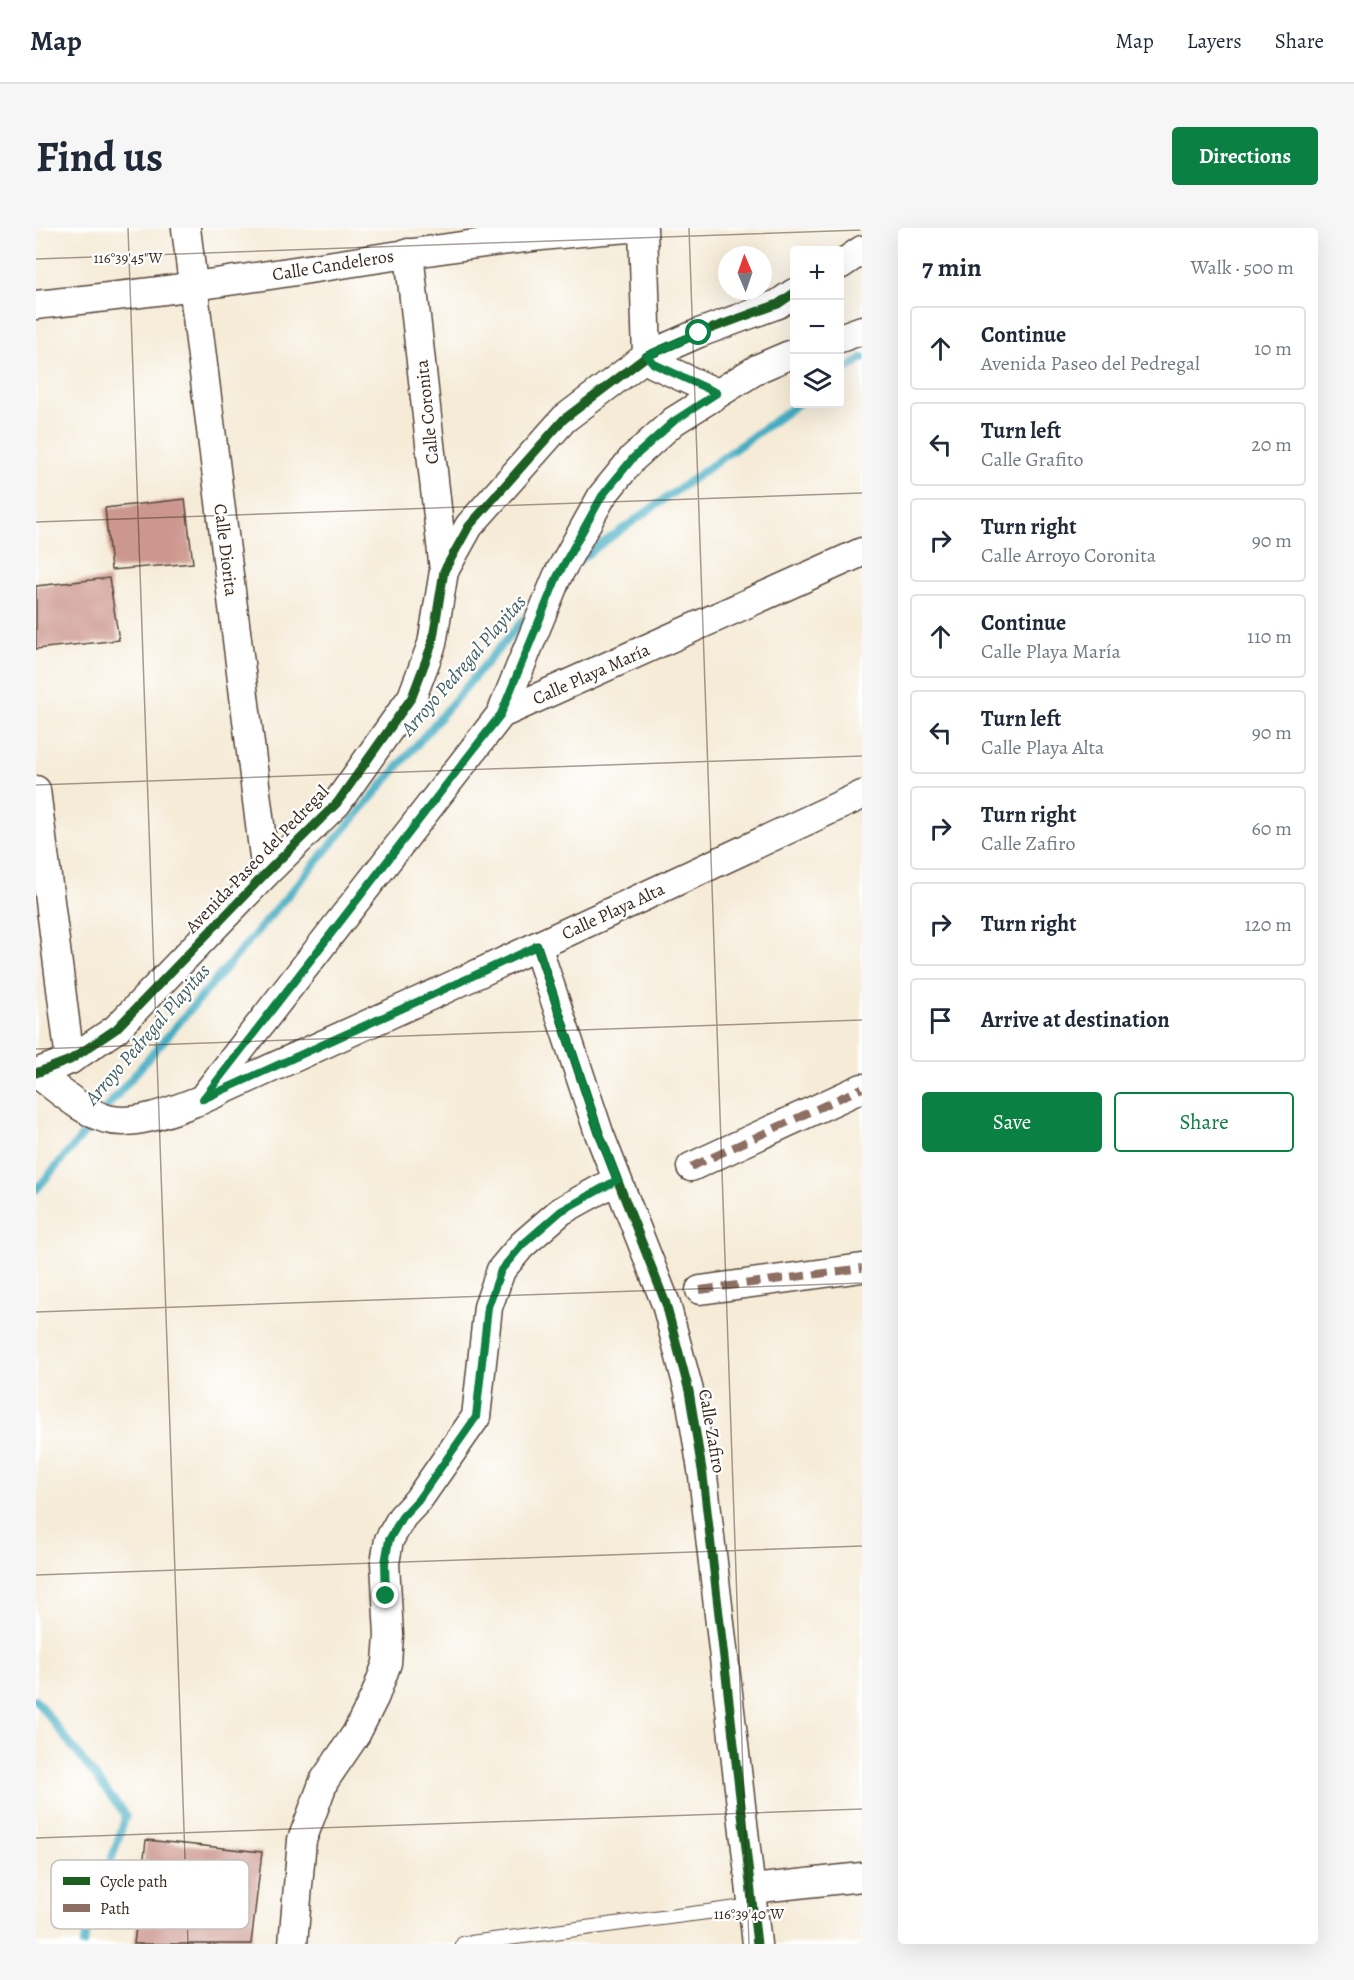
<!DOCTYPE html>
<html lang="en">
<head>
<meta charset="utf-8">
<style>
  body { margin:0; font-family:Alegreya,serif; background:#f6f6f7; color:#1f2937 }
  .controls { position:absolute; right:18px; top:18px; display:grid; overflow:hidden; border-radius:6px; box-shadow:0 6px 24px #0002 }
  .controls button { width:54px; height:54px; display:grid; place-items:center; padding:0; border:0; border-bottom:2px solid #e0e1e3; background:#fff; color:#1f2937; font:30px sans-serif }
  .compass { position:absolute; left:682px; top:18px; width:54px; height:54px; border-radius:50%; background:#fff; box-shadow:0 6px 24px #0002; rotate:358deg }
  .stop { position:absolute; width:18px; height:18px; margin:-14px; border:4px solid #0b8043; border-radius:50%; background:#fff }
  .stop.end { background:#0b8043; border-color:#fff; box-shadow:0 2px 6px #0008 }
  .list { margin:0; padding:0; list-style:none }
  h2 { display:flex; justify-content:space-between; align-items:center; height:78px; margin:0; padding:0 24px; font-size:26px }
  h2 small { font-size:20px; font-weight:400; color:#747a83 }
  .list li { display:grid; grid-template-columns:39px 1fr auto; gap:18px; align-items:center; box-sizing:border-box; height:84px; margin:0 12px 12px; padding:0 12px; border:2px solid #e0e1e3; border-radius:6px }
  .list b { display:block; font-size:22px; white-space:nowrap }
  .list p { margin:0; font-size:20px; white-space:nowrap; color:#747a83 }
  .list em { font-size:20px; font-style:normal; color:#747a83 }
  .actions { display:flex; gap:12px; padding:18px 24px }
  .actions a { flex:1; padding:14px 0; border:2px solid #0b8043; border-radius:6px; text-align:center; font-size:21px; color:#0b8043 }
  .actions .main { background:#0b8043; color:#fff }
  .icon { flex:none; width:33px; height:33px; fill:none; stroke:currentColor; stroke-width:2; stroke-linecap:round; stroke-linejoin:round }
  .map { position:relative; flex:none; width:826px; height:1716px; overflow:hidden; border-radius:6px }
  header { display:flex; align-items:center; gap:36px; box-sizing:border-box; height:84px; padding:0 30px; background:#fff; border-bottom:2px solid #e0e1e3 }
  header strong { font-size:28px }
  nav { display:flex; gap:33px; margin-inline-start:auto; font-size:21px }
  .intro { display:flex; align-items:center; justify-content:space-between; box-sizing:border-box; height:144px; padding:0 36px }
  h1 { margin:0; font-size:42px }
  .button { padding:15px 27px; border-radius:6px; background:#0b8043; color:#fff; font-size:21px; font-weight:700 }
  main { display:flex; gap:36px; padding:0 36px }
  aside { flex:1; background:#fff; border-radius:6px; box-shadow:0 6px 24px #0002 }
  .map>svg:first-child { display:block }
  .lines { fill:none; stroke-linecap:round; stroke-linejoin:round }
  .stream { stroke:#44adc3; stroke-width:8 }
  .building { fill:#cc978e }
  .lane-casing { stroke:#57473a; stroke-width:16 }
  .street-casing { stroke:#57473a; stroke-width:31 }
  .lane { stroke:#fff; stroke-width:14 }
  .street { stroke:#fff; stroke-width:28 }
  .quiet { stroke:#8d6e63; stroke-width:8; stroke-dasharray:15 8; stroke-linecap:butt }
  .cycleway-casing { stroke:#fff; stroke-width:13 }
  .cycleway { stroke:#1b5e20; stroke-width:9 }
  .route { stroke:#0b8043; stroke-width:8 }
  .ticks { fill:none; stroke:#3b2a1e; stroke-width:1.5; stroke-opacity:0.45 }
  .labels { text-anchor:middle; stroke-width:4.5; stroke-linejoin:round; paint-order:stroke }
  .street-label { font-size:18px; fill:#3b2a1e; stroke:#fff }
  .water-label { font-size:20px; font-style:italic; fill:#3f5e60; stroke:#fff }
  .key { fill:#fff; stroke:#c4bfbc; stroke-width:1.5 }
  .key-label { font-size:16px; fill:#3b2a1e }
  .ticks-label { font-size:15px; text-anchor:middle; fill:#3b2a1e; stroke:#fff; stroke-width:4.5; stroke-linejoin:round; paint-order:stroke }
</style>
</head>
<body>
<header>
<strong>Map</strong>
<nav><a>Map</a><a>Layers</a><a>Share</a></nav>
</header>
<div class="intro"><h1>Find us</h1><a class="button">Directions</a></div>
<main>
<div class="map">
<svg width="826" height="1716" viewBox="0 0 826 1716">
  <rect width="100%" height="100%" fill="#fff"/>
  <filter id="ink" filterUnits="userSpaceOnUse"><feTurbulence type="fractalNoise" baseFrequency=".0167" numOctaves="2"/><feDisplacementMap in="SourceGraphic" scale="12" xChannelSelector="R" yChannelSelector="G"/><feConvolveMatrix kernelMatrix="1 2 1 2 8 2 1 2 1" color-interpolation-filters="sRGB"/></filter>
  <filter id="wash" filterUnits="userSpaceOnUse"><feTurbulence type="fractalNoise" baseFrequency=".008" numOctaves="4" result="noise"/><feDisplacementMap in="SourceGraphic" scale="24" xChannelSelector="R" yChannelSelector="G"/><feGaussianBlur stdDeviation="1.35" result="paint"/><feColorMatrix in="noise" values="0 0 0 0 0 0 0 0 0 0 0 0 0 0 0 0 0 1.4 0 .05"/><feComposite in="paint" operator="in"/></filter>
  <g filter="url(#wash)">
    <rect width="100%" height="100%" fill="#f5ebd7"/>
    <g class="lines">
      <!-- stream -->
      <g class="stream">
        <path d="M804,146L826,130"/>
        <path d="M543,332L762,176"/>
        <path d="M0,962L495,383"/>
        <path d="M0,1472L90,1588L47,1716"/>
      </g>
    </g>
    <g id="blocks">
      <!-- building -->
      <g class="building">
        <path d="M149,271L157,335L75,342L69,280Z"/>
        <path d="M73,350L83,412L0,421V358Z"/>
        <path d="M110,1612L226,1624L215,1716H98Z"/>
      </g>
    </g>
  </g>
  <g filter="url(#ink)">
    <use href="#blocks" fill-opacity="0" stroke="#57473a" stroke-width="1.5"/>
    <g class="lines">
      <!-- lane casing -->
      <g class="lane-casing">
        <path id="lane" d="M427,1716L717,1678"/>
      </g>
      <!-- street casing -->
      <g class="street-casing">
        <g id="street">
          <path d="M150,0L230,645"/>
          <path d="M607,0L611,128L618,136L681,165"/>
          <path d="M373,25L408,343"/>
          <path d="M804,37L826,22"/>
          <path d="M0,77C53,71 105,66 158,58C303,38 447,10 594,0"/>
          <path d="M804,110L826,102"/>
          <path d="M465,486L521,349L566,268L597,230L638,193L723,140L758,125"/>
          <path d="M0,562L34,832"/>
          <path d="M501,718L563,905L630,1076L653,1163L667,1248L721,1716"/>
          <path d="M0,845L34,832L80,801L230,645L301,575L376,469L396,416L408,343L433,298L528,191L611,128L663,105L742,76L758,65"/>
          <path d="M0,845C22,861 45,883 71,891C100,899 140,881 167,871L396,767L826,567"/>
          <path d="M170,866L465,486L826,324"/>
          <path d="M655,939L826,860"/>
          <path d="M664,1062L826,1040"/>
          <path d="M715,1661L826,1649"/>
          <path d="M257,1716L266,1612L288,1553L320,1506L339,1468L351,1435L353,1407L349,1335L353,1312L366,1289L382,1272L440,1189L452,1079L465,1042L486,1017L525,983L581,952"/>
        </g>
      </g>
      <!-- lane -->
      <use href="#lane" class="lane"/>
      <!-- street -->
      <use href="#street" class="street"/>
      <!-- quiet -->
      <g class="quiet">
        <path d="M655,939L826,860"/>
        <path d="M664,1062L826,1040"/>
      </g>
      <!-- cycleway casing -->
      <g class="cycleway-casing">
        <g id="cycleway">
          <path d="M501,718L563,905L630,1076L653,1163L667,1248L721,1716"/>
          <path d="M0,845L34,832L80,801L230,645L301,575L376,469L396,416L408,343L433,298L528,191L611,128L663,105L742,76L758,65"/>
        </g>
      </g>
      <!-- cycleway -->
      <use href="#cycleway" class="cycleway"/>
    </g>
  </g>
  <g class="lines" filter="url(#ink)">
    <!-- route -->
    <path class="route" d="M350,1368L349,1335L353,1312L366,1289L382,1272L440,1189L452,1079L465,1042L486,1017L525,983L581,952L563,905L501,718L396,767L167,871L465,486L521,349L566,268L597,230L638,193L681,165L618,136L611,128L663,105"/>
  </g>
  <!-- ticks -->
  <path class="ticks" d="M92,0L152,1716M653,0L713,1716M0,31L826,2M0,294L826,265M0,557L826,528M0,821L826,792M0,1084L826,1055M0,1347L826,1318M0,1610L826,1581"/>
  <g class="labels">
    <!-- street labels -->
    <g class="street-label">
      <text transform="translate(297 37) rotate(-9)" y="6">Calle Candeleros</text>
      <text transform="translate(391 184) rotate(-96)" y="6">Calle Coronita</text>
      <text transform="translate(190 322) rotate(83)" y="6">Calle Diorita</text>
      <text transform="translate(555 446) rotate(-24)" y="6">Calle Playa María</text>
      <text transform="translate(221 631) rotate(-46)" y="6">Avenida Paseo del Pedregal</text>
      <text transform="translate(577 683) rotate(-25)" y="6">Calle Playa Alta</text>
      <text transform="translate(676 1203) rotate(80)" y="6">Calle Zafiro</text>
    </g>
    <!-- water labels -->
    <g class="water-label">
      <text transform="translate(427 437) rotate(-49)" y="7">Arroyo Pedregal Playitas</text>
      <text transform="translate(111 806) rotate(-49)" y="7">Arroyo Pedregal Playitas</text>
    </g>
  </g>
  <!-- legend -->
  <rect x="15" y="1632" width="198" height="69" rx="9" class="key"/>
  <rect x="27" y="1649" width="27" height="8" fill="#1b5e20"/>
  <rect x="27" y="1676" width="27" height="8" fill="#8d6e63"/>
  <g class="key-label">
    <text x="64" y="1659">Cycle path</text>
    <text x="64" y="1686">Path</text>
  </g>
  <g class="ticks-label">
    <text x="92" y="35">116°39'45"W</text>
    <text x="713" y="1691">116°39'40"W</text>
  </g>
</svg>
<div class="controls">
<button>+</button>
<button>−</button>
<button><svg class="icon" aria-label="layers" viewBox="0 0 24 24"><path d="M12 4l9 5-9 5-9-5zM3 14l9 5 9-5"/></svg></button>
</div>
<svg class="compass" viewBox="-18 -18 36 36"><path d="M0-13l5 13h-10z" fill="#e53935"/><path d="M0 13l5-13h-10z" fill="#747a83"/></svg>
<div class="stop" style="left:663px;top:105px"></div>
<div class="stop end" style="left:350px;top:1368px"></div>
</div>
<aside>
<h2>7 min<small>Walk · 500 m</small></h2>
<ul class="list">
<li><svg class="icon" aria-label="ahead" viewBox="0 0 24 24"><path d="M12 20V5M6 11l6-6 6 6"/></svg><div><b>Continue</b><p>Avenida Paseo del Pedregal</p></div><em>10 m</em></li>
<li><svg class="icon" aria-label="left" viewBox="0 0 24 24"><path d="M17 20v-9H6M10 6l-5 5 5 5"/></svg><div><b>Turn left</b><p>Calle Grafito</p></div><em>20 m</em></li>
<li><svg class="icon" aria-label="right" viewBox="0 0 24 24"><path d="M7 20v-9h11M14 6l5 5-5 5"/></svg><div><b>Turn right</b><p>Calle Arroyo Coronita</p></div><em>90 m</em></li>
<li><svg class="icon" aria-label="ahead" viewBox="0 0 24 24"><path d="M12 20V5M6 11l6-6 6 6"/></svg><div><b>Continue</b><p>Calle Playa María</p></div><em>110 m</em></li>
<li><svg class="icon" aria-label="left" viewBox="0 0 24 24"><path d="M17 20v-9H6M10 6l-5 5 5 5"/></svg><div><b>Turn left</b><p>Calle Playa Alta</p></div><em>90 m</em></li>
<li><svg class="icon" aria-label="right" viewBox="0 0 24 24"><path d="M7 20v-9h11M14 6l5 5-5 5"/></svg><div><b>Turn right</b><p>Calle Zafiro</p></div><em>60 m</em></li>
<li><svg class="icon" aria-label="right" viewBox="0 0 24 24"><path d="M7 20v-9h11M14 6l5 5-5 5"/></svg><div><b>Turn right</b></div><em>120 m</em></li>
<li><svg class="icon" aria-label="arrive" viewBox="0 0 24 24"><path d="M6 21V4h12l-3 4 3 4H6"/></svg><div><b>Arrive at destination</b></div></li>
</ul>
<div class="actions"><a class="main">Save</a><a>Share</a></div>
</aside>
</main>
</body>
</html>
